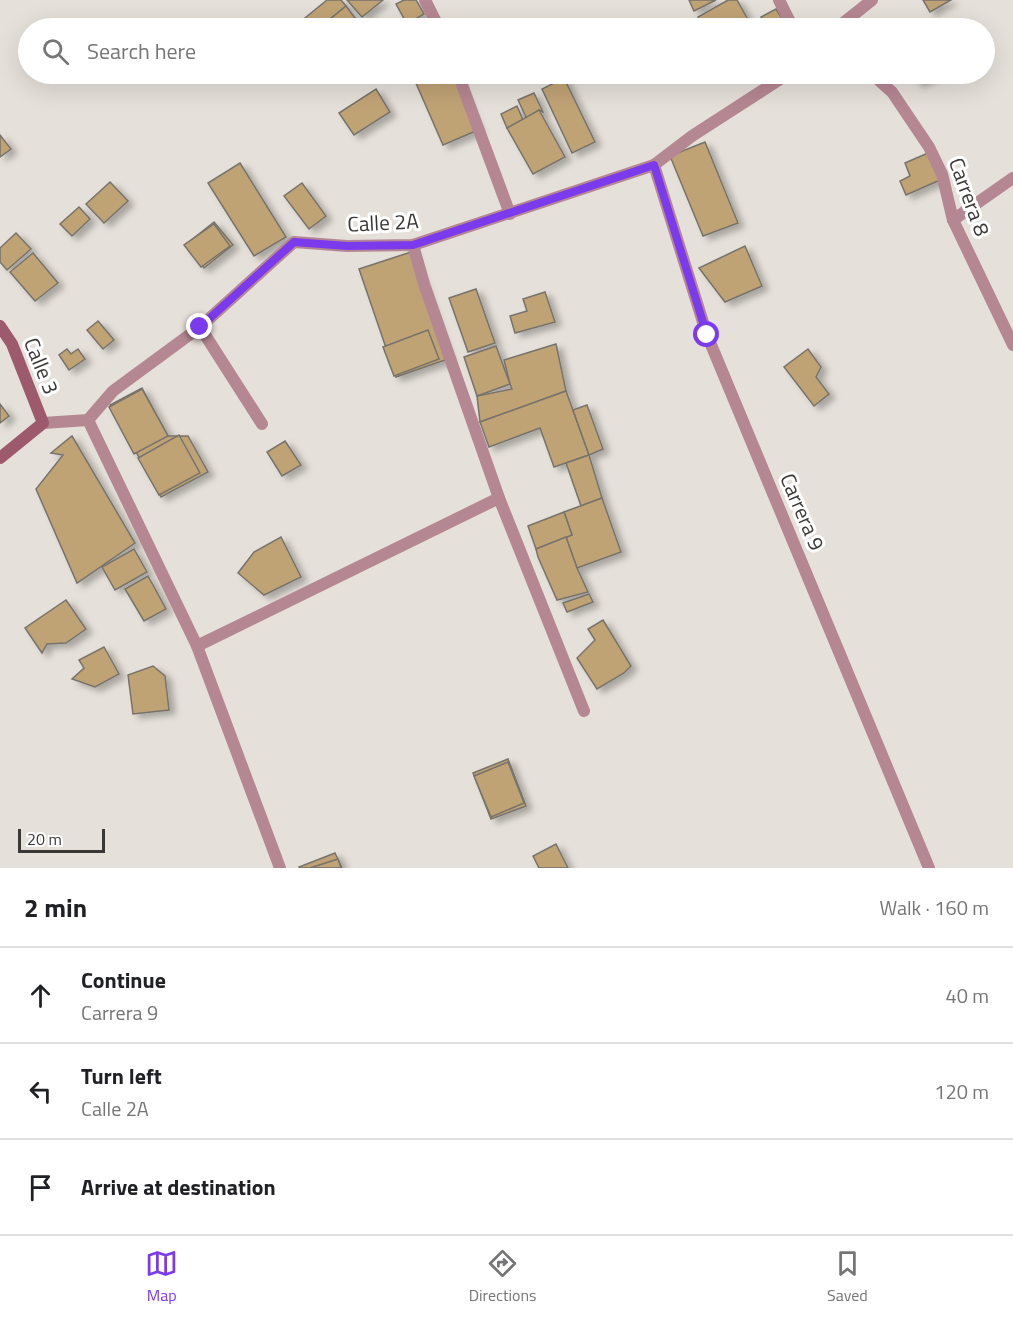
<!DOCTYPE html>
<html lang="en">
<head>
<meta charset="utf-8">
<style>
  body { margin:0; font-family:"Titillium Web",sans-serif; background:#f2f2f2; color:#202124 }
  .scale { position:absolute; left:18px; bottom:15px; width:87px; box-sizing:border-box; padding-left:6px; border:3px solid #3a3836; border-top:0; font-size:16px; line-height:21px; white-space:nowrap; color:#3a3836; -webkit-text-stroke:4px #fff; paint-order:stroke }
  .stop { position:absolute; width:18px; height:18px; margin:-14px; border:4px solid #7c3aed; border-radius:50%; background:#fff }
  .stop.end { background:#7c3aed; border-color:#fff; box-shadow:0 2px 6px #0008 }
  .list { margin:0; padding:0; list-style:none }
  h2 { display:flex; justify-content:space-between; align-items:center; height:78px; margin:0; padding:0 24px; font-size:26px }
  h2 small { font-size:20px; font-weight:400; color:#757577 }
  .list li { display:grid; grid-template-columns:39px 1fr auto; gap:18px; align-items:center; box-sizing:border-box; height:96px; padding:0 24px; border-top:2px solid #e0e0e0 }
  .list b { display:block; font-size:22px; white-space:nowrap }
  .list p { margin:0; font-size:20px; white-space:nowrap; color:#757577 }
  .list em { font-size:20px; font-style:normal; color:#757577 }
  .icon { flex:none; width:33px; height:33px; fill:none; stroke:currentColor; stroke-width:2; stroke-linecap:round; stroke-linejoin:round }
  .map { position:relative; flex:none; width:1013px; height:868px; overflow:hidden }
  .search { position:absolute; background:#fff; box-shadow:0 6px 24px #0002; left:18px; right:18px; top:18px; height:66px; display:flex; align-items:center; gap:15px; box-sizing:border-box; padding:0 21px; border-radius:33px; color:#757577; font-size:22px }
  .sheet { height:366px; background:#fff }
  nav { display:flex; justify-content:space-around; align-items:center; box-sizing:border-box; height:84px; border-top:2px solid #e0e0e0; background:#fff; font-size:16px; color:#757577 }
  nav a { display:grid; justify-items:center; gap:3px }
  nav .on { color:#7c3aed }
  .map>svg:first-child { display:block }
  .building { fill:#c0a374; stroke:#77736c; stroke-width:1.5; filter:url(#shadow) }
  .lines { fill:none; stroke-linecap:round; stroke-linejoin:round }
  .lane { stroke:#b58792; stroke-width:12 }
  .street { stroke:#b58792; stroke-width:12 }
  .secondary { stroke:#9c5a6c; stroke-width:12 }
  .route { stroke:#7c3aed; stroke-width:8 }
  .labels { text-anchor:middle; stroke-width:6; stroke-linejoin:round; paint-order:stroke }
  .street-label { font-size:21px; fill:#3a3836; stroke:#fff }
</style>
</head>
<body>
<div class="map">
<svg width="1013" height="868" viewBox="0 0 1013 868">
  <defs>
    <filter id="shadow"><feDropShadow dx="6" dy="4" stdDeviation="3" flood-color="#0004"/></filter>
  </defs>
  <rect width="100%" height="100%" fill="#e5e0d9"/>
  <!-- building -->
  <g class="building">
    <path d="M327,0H341L346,6L329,20L336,28H305L300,22Z"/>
    <path d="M347,0H383L362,17Z"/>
    <path d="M404,0H416L424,14L407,24L396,4Z"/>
    <path d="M689,0H716L694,11Z"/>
    <path d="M728,0H737L751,25L746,28H704L698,17Z"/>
    <path d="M923,0H951L930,12Z"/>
    <path d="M346,6L358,22L351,28H336L329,20Z"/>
    <path d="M776,9L788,28H768L761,17Z"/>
    <path d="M932,20L936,28H914Z"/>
    <path d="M412,74H453L478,130L443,145Z"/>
    <path d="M912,74H936L917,83Z"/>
    <path d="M564,78L595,142L572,153L542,89Z"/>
    <path d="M376,89L390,112L354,135L339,113Z"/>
    <path d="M534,93L543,112L539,110L527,119L518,100Z"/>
    <path d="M517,106L523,120L507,128L501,114Z"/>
    <path d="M539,110L565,157L533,174L507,128Z"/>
    <path d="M0,135L11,149L0,157Z"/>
    <path d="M705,142L738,223L703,236L670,156Z"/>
    <path d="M928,153L940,180L906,195L900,181L910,176L905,163Z"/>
    <path d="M240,163L286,237L254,256L208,183Z"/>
    <path d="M110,182L128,201L104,223L86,204Z"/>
    <path d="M302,183L326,216L309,229L284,196Z"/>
    <path d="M79,207L90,219L72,236L60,224Z"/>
    <path d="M214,222L233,245L204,268L185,245Z"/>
    <path d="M214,224L230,246L201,267L184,245Z"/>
    <path d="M16,233L31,249L7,270L0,262V248Z"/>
    <path d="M745,246L762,286L725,302L699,268Z"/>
    <path d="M411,252L448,359L396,377L359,269Z"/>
    <path d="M33,253L58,283L35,301L10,272Z"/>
    <path d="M476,289L495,343L468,352L449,298Z"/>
    <path d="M545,292L555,322L515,333L510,316L527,311L523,299Z"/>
    <path d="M98,321L114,340L103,349L87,330Z"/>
    <path d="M428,330L439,359L394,376L383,347Z"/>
    <path d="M556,344L566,391L480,422L477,396L512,389L510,384L504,360Z"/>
    <path d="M496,346L510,384L477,396L464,357Z"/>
    <path d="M67,349L71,354L78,349L85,359L69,370L59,355Z"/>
    <path d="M808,349L821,367L816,377L829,394L814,406L784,367Z"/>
    <path d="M142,388L168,436H188L208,472L161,497L110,405Z"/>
    <path d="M142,389L168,436L134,454L109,407Z"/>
    <path d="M566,391L589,455L554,467L540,428L489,447L480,422Z"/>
    <path d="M0,404L9,416L0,423Z"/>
    <path d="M587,405L603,449L589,455L573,410Z"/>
    <path d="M179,435L200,473L159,495L138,458Z"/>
    <path d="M72,436L135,543L77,583L36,489L63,455L51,453Z"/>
    <path d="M285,441L301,465L282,476L267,452Z"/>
    <path d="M589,455L602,498L581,506L566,463Z"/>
    <path d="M602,498L621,552L577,568L566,537L572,535L564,512Z"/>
    <path d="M564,512L572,535L536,549L528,526Z"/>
    <path d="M281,537L301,577L264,595L238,573L254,552Z"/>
    <path d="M566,537L577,568L588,592L557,600L538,557L536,549Z"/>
    <path d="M134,549L147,572L115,590L102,567Z"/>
    <path d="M148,576L166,609L144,621L125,589Z"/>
    <path d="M589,594L593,602L567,612L563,603Z"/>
    <path d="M66,600L86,629L66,643L47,644L42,653L25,628Z"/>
    <path d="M603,620L631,666L624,673L597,689L577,658L595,640L588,629Z"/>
    <path d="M104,647L119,674L95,687L72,679L84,668L79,660Z"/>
    <path d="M153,666L165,676L169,710L133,714L128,675Z"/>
    <path d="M508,759L526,806L491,819L473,773Z"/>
    <path d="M508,762L524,803L491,817L474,776Z"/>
    <path d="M556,844L568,868H539L533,856Z"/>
    <path d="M335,853L342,868H300L299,867Z"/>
    <path d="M338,859L341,868H310Z"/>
  </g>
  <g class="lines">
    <!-- lane -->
    <path class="lane" d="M200,327L262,424"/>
    <!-- street -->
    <g class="street">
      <path d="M425,0L439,28"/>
      <path d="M779,0L793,28"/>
      <path d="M837,28L872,0"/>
      <path d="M458,74L510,214"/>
      <path d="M872,74L892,92L929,147L942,174L953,220L1013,345"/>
      <path d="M654,165L707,335L929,868"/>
      <path d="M953,220L1013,178"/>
      <path d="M413,245L424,284L499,498L584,711"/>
      <path d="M88,420L197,646L280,868"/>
      <path d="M43,423L88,420L113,391L200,327L294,242L347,246L413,245L654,165L692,136L788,74"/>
      <path d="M197,646L499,498"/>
    </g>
    <!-- secondary -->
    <path class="secondary" d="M0,326L12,344L43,423L0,458"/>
  </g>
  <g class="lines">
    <!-- route -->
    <path class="route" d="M200,327L294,242L347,246L413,245L654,165L707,335"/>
  </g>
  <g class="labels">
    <!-- street labels -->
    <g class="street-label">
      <text transform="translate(969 197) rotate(70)" y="7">Carrera 8</text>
      <text transform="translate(383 223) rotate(-3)" y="7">Calle 2A</text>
      <text transform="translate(41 366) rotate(68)" y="7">Calle 3</text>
      <text transform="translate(802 512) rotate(67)" y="7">Carrera 9</text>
    </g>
  </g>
</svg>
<div class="scale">20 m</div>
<div class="stop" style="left:707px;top:335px"></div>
<div class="stop end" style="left:200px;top:327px"></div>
<div class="search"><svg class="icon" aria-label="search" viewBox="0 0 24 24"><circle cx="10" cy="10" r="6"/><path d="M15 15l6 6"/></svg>Search here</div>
</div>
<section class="sheet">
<h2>2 min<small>Walk · 160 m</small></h2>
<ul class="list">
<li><svg class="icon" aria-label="ahead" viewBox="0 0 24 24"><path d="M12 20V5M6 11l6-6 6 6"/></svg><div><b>Continue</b><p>Carrera 9</p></div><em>40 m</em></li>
<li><svg class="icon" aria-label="left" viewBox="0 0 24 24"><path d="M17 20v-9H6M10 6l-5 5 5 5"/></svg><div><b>Turn left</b><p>Calle 2A</p></div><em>120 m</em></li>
<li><svg class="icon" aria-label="arrive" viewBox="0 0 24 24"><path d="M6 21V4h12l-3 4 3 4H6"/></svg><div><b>Arrive at destination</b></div></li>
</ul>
</section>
<nav>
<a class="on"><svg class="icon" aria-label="map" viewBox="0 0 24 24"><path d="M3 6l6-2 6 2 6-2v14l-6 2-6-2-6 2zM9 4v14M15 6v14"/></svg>Map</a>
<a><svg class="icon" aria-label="directions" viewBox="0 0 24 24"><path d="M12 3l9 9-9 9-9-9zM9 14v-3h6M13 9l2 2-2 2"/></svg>Directions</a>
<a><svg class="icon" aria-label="saved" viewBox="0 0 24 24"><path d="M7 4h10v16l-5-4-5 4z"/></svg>Saved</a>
</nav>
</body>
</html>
